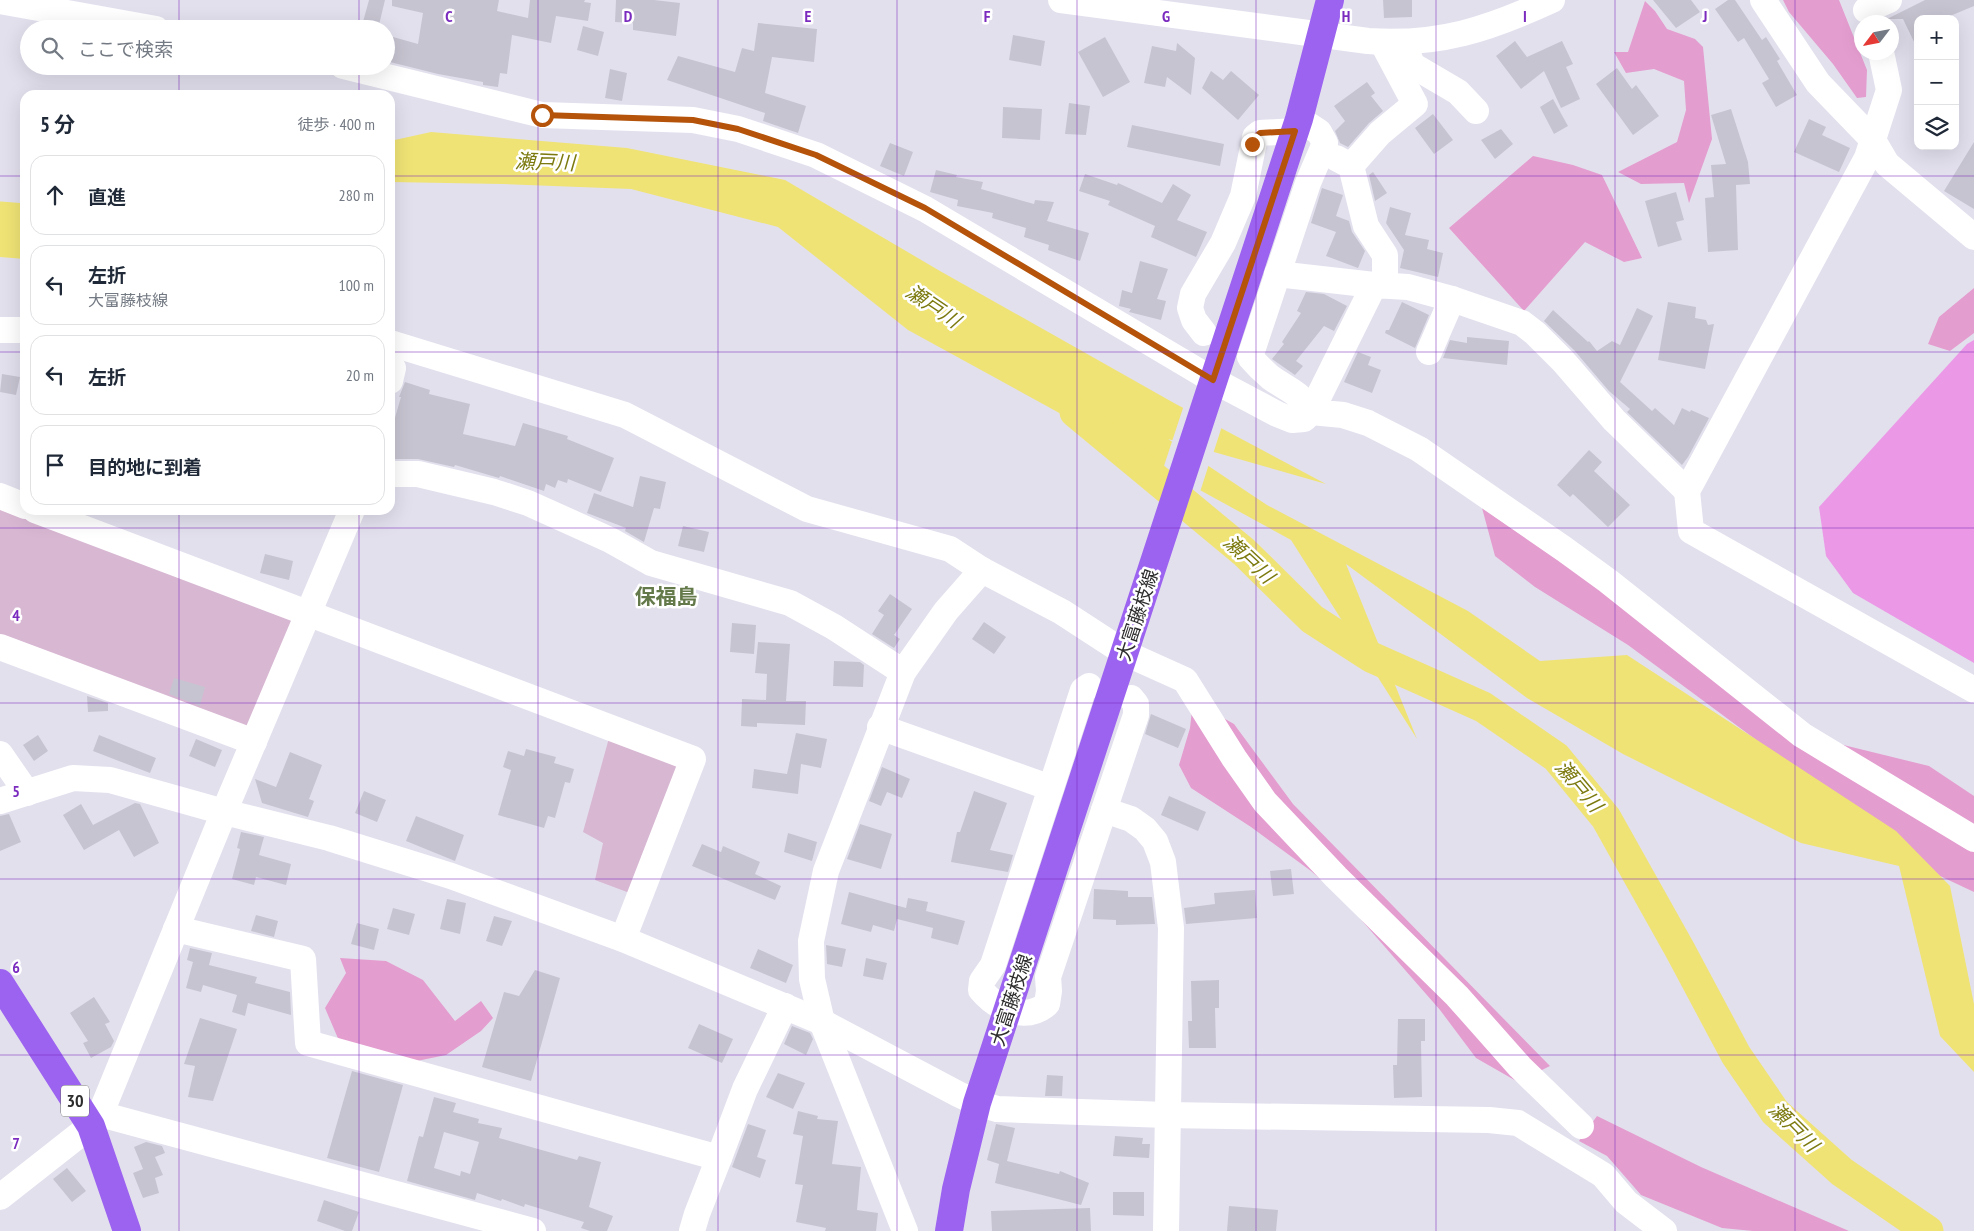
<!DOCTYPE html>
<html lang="ja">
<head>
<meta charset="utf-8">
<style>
  body { margin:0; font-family:"PT Sans Narrow","Noto Sans JP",sans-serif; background:#f6f6f7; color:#1f2937 }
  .controls { position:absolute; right:15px; top:15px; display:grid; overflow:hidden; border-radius:10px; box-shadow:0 5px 20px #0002 }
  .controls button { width:45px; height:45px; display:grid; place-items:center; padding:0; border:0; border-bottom:1px solid #e0e1e3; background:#fff; color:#1f2937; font:25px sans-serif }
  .compass { position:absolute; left:1854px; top:15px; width:45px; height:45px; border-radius:50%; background:#fff; box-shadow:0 5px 20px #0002; rotate:238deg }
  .stop { position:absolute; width:15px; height:15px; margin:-11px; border:4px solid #b45309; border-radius:50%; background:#fff }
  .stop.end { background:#b45309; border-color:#fff; box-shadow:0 1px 5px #0008 }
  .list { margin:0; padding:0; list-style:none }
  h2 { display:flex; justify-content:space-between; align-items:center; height:65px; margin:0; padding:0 20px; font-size:21px }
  h2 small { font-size:16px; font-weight:400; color:#747a83 }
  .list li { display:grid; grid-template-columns:32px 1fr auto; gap:15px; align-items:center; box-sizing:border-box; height:80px; margin:0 10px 10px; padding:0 10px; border:1px solid #e0e1e3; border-radius:15px }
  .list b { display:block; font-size:19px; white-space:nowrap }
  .list p { margin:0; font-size:16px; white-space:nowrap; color:#747a83 }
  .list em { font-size:16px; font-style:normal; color:#747a83 }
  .icon { flex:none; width:28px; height:28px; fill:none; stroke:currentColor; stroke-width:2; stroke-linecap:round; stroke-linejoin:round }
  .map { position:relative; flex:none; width:1974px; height:1231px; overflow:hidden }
  .search { position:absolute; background:#fff; box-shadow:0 5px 20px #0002; left:20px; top:20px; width:375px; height:55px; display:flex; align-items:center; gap:12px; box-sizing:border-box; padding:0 18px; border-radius:28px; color:#747a83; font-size:19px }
  .panel { position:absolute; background:#fff; box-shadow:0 5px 20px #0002; left:20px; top:90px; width:375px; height:425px; border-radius:15px }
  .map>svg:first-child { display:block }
  .green { fill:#e49dcf }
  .cemetery { fill:#d8b7d3 }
  .pitch { fill:#eb99e6 }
  .water { fill:#efe375 }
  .pier { fill:#e3e0ee }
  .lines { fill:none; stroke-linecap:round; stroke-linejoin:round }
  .river { stroke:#efe375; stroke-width:31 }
  .building { fill:#c7c4d1; fill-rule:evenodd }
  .minor { stroke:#fff; stroke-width:26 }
  .major { stroke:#9c63f0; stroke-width:28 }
  .route { stroke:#b45309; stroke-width:6 }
  .grid { fill:none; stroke:#7b2cbf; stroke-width:1; stroke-opacity:0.55 }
  .labels { text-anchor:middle; stroke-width:5; stroke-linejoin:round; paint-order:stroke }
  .shield { fill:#fff; stroke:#6c6c6c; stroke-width:1 }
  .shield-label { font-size:18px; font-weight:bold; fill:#2d2d2d }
  .street-label { font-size:19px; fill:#2d2d2d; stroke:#fff }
  .water-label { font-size:20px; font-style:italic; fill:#7c7a0f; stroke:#fff }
  .quarter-label { font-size:21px; font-weight:bold; fill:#64794a; stroke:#fff }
  .grid-label { font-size:16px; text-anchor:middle; font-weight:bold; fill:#7b2cbf; stroke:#fff; stroke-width:5; stroke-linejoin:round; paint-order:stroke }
</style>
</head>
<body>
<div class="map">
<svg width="1974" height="1231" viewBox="0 0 1974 1231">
  <rect width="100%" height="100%" fill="#e3e0ee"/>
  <!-- green -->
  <g class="green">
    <path d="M1783,0H1839L1867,70L1866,97L1857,98L1833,64L1789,12Z"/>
    <path d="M1645,1L1655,11L1667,29L1695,39L1703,47L1712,139L1689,203L1684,183L1641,184L1618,172L1677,142L1686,110L1684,81L1654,69L1626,73L1614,52H1628Z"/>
    <path d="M1533,156L1573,165L1602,175L1642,258L1624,262L1585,242L1524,311L1449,228Z"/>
    <path d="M1974,288V333L1950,351L1928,344L1939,317Z"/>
    <path d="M1482,508L1819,739L1929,766L1974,796V892L1940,876L1628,645L1535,587L1495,556Z"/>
    <path d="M1193,701L1234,724L1293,804L1550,1066L1518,1082L1476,1058L1440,1010L1343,899L1311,871L1251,827L1191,788L1179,765L1190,728Z"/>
    <path d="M340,958L386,961L423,980L455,1021L481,1001L493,1018L481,1031L446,1055L412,1062L340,1043L325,1008L346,973Z"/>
    <path d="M1597,1116L1701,1167L1849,1231H1753L1722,1228L1641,1195L1607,1156L1579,1141Z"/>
  </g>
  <!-- cemetery -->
  <g class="cemetery">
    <path d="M0,507L296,621L248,729L0,639Z"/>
    <path d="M609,738L685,764L635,895L595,880L603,843L583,832Z"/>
  </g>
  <!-- pitch -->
  <path class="pitch" d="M1974,340V663L1853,593L1826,556L1819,507L1967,344Z"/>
  <!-- water -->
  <g class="water">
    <path d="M431,132L627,148L785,180L940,271L1174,403L1326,484L1168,439L1267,505L1468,611L1540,661L1627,655L1896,831L1950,886L1974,1004V1072L1940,1036L1899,866L1801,843L1623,754L1527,698L1346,564L1417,739L1291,540L908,330L778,227L631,189L502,184L390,182V141Z"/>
    <path d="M0,216L25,220V259L0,257Z"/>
  </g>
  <!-- pier -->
  <path class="pier" d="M1184,405L1222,426L1213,454L1181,445L1209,464L1200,492L1162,472Z"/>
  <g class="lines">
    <!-- river -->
    <g class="river">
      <path d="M0,217L25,219"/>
      <path d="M1075,412L1244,552L1312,619L1371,657L1483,707L1556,757L1606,818L1680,950L1736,1055L1775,1112L1842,1172L1928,1231"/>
    </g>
  </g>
  <!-- building -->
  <g class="building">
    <path d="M369,0H385L378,29H361Z"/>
    <path d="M392,0H499L497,11L528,18L530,0H585L584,2L591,3L588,21L556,16L551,43L512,35L507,74L500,73L498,87L483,85V82L438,74L386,61V35L418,44L423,13L392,6Z"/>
    <path d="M616,0H654L680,3L676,36L633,30V23L615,22Z"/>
    <path d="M1383,0H1412V17L1384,18Z"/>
    <path d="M1653,0H1691L1700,12L1676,28Z"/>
    <path d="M1728,0H1735L1762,40L1766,37L1780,59L1777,61L1797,95L1776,107L1762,83L1769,79L1744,38L1738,42L1715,9Z"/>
    <path d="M1925,0H1974V6L1950,16L1951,19H1918V50L1903,19H1887Z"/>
    <path d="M758,23L817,29L814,62L772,57L765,93L806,106L798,133L763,121L765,113L667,80L678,56L735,72L742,48L754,51Z"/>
    <path d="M583,26L604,32L598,56L577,50Z"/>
    <path d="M1013,35L1045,41L1041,66L1009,60Z"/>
    <path d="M1105,37L1130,82L1103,97L1078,52Z"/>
    <path d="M1515,41L1527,57L1562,41L1573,64L1566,67L1580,99L1561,108L1544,71L1521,89L1496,56Z"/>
    <path d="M1177,43L1195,58L1191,95L1167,77L1165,87L1144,83L1152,46L1176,51Z"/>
    <path d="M1617,68L1632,89L1636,85L1659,116L1633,135L1596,84Z"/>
    <path d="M610,69L627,73L622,101L605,98Z"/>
    <path d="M1211,71L1223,80L1231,71L1259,95L1238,120L1202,88Z"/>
    <path d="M1367,82L1375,93L1371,96L1383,111L1369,123L1348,147L1340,143L1335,131L1345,121L1334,106Z"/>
    <path d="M1553,99L1568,126L1554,134L1540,107Z"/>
    <path d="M1069,103L1090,106L1086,135L1065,134Z"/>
    <path d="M1003,107L1042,109L1040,140L1002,138Z"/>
    <path d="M1731,109L1748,162L1750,184L1736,185L1738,250L1708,252L1705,198L1714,197L1711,165L1726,164L1711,115Z"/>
    <path d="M1433,114L1453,140L1434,154L1415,128Z"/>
    <path d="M1809,119L1826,127L1822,135L1850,148L1839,172L1794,152Z"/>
    <path d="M1132,125L1224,144L1220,166L1127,147Z"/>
    <path d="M1501,129L1513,144L1495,159L1481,140Z"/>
    <path d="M1974,142V209L1944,191Z"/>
    <path d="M890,143L913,152L904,176L880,166Z"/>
    <path d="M936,170L957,175L956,177L983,182L981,189L1034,204L1035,200L1054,202L1047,221L1089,233L1080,261L1048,250L1049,245L1024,237L1026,228L992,218L993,213L957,206L958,200L930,192Z"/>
    <path d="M1373,172L1387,193L1375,201L1369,175Z"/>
    <path d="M1085,174L1117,185L1118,183L1162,203L1173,184L1191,195L1177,220L1207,232L1196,257L1151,237L1155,226L1108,205L1110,201L1079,191Z"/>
    <path d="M1322,188L1343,195L1336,216L1349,221L1352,232L1365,251L1358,268L1326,256L1336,232L1311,223Z"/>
    <path d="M1676,192L1684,220L1676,222L1682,240L1658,247L1645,201Z"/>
    <path d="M1390,207L1411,213L1405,235L1429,240L1427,249L1443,253L1438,277L1400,268L1404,250L1386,223Z"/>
    <path d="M1140,261L1168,269L1157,299L1166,301L1161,320L1129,312L1131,309L1119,306L1122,290L1132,293Z"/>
    <path d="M1306,292L1324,294L1347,306L1334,331L1324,326L1296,361L1303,366L1295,375L1272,359L1284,344L1282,342L1301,313L1297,311Z"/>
    <path d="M1402,302L1429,315L1415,348L1385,333L1386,330H1389Z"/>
    <path d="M1668,302L1696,307L1695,318L1706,320L1708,325L1714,324L1705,369L1658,360Z"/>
    <path d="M1637,308L1653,316L1620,382L1652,411L1655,408L1674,425L1682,408L1690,412L1691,410L1709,418L1688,457L1682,465L1627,412L1630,409L1609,391L1574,350L1544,321L1553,310L1588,342L1589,341L1597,351L1612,341L1620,345Z"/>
    <path d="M1467,337L1509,341L1507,365L1443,358L1450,340L1467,343Z"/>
    <path d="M1358,352L1371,357L1368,365L1381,370L1372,393L1344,382Z"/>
    <path d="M2,374L20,377L16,395L0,392Z"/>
    <path d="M405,382L430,390L429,394L470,404L463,434L515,446L523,423L568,436L567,439L614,458L601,492L568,479L567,483L558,480L555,488L546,484L544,491L500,476L499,478L455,465L454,467L418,459H390V435L401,397H399Z"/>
    <path d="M1589,450L1602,462L1594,471L1630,505L1608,527L1573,494L1570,497L1557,485Z"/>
    <path d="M640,476L666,482L660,509L654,508L644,542L625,531L626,528L587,513L594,493L633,507Z"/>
    <path d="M683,526L709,532L704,552L678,546Z"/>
    <path d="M265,554L293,561L289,580L260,573Z"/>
    <path d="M890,594L912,609L894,635L900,639L894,648L872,634L884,615L878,611Z"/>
    <path d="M984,622L1006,637L994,654L972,639Z"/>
    <path d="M732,623L756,625L754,654L730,652Z"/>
    <path d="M758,642L790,644L786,701H806L805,725L757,723V727L741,726L742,699L766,700L767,674L755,673Z"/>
    <path d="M834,661L860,662L864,665L863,687L833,686Z"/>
    <path d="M174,678L205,687L200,706L169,694Z"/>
    <path d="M87,696L108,703V711L88,712Z"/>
    <path d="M1151,714L1186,729L1178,748L1145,734Z"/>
    <path d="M796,733L827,739L821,768L801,764L798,794L752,788L754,769L787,774Z"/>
    <path d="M38,735L48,751L34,761L23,745Z"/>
    <path d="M99,735L156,758L150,773L93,751Z"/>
    <path d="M196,739L222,750L215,767L189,756Z"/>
    <path d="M526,749L556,757L554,763L574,769L570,783L565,782L555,818L548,816L544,828L498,815L511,770L503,767L508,751L524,756Z"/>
    <path d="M290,752L322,765L309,799L314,801L308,817L262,803L255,779L276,787Z"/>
    <path d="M882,767L910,779L902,798L887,792L881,806L869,801Z"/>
    <path d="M364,791L386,800L377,822L355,813Z"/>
    <path d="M974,791L1007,803L990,850L1013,855L1008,872L951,862L957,832H960Z"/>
    <path d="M1169,796L1206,812L1198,831L1161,815Z"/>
    <path d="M135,803L140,804L159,843L134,857L119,830L84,850L63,815L81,804L93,825Z"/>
    <path d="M9,814L21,842L0,851V816Z"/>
    <path d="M416,816L464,835L455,861L406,841Z"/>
    <path d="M860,824L892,834L881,869L847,859Z"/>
    <path d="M241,832L264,837L259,855L291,864L286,885L256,877L254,885L232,879L240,849L237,848Z"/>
    <path d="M788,833L817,842L812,861L784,852Z"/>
    <path d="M702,844L721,852L723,846L760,862L755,874L781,886L775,900L692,866Z"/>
    <path d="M1291,869L1294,894L1273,896L1270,871Z"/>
    <path d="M1094,889L1128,891V897H1152L1155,924L1116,925V920L1093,919Z"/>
    <path d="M1255,890L1257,918L1186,924L1184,908L1215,904L1214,893Z"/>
    <path d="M849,892L906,908L908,898L928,902L926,911L965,921L958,945L931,938L933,928L897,919L894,931L873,925L871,932L841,924Z"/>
    <path d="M447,899L466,903L460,934L440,929Z"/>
    <path d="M393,908L415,914L409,935L387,929Z"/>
    <path d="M256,915L278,921L274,937L251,931Z"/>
    <path d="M494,916L512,921L502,946L486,941Z"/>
    <path d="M357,923L379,929L374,950L351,944Z"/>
    <path d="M826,945L846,949L842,967L827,964Z"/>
    <path d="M190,948L212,953L209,965L257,977L255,983L290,992L291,1015L248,1003L245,1016L232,1012L237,995L203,985L201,992L186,988L193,962L187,960Z"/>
    <path d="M758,949L793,965L786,983L750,968Z"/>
    <path d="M866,958L887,963L883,980L863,976Z"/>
    <path d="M535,970L560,978L531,1081L482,1067L504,992L519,996Z"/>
    <path d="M1219,980V1008H1215L1216,1048H1189L1188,1021H1192L1191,981Z"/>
    <path d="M94,997L110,1022L105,1024L114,1041L111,1047L91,1058L83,1043L88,1041L70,1013Z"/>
    <path d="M200,1018L237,1029L213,1101L188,1097L195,1066L184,1064Z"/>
    <path d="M1398,1019H1425V1041H1421L1422,1097L1394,1098L1393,1065H1397Z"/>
    <path d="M699,1024L733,1039L722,1063L688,1048Z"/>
    <path d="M792,1026L810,1033L813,1039L806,1055L784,1044Z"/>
    <path d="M352,1071L403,1085L379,1172L327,1158Z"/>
    <path d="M778,1073L805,1083L793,1109L766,1097Z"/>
    <path d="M1047,1075L1063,1076L1062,1096H1045Z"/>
    <path d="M434,1097L456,1103L453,1112L479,1119L478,1123L502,1128L499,1138L577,1160L579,1156L601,1162L589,1207L613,1216L607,1231H590L581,1228L584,1222L525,1204L524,1207L502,1199L501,1201L477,1193L475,1200L407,1181L419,1136L423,1137ZM444,1132L479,1142L470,1174L461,1171L460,1176L434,1168Z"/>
    <path d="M798,1111L818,1116L817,1119L838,1121L832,1164L861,1167L857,1210L878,1213L876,1231H825L826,1228L796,1222L803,1185L795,1184L803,1136L793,1134Z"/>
    <path d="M748,1124L766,1130L757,1157L766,1160L760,1178L732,1167Z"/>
    <path d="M996,1124L1015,1128L1007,1161L1059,1174L1060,1171L1089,1183L1081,1205L995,1183L999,1164L987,1160Z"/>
    <path d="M1115,1136L1143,1138L1142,1144H1150L1149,1158L1113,1156Z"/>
    <path d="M146,1142L162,1146L165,1153L155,1157L163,1175L155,1178L159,1193L143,1198L133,1173L143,1169L134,1147Z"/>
    <path d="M67,1168L86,1191L72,1202L53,1179Z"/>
    <path d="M1113,1192H1144V1216L1113,1215Z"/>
    <path d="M324,1200L359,1212L352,1231H345L317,1221Z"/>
    <path d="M1229,1206L1278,1210L1276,1231H1227Z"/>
    <path d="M1090,1208L1091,1231H992L991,1211Z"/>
  </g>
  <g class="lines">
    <!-- minor -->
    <g class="minor">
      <path d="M1061,0L1368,41C1439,46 1489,29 1552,0"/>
      <path d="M1763,0L1818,83L1873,140L1887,164L1974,237"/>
      <path d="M0,1L156,29"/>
      <path d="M1866,10L1889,0"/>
      <path d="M1404,42L1412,65L1458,92L1476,111"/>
      <path d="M1881,52L1889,90L1867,158L1687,491L1691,531L1974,690"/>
      <path d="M343,66L542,115L693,120L738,129L816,155L925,209L1213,380L1277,414L1292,420L1304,419L1311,412C1302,393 1286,389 1270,377C1263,371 1256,364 1250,357L1308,183L1325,143L1319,132L1299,119"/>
      <path d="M1336,158L1351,166L1366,226L1385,255V285"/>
      <path d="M1351,166L1380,133L1415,104L1382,42"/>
      <path d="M1277,274L1374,285"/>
      <path d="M0,330H25"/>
      <path d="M1204,333L1194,320L1190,308L1193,294L1223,243L1243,196L1255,137L1260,133L1295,131"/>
      <path d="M390,343L625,415L807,509L950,549L982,570L1062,612L1125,653L1185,680L1234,758L1265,802L1336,877L1457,996L1520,1067L1581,1126"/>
      <path d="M1429,352L1452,299"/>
      <path d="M390,367L393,368L390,381"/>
      <path d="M390,474H418L494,492L528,503L610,540L651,563L790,603L834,627L903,672"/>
      <path d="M1687,491L1614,420L1563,361L1535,333L1522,323L1452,299L1408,287L1374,285L1311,412L1343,415L1368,423L1419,449L1564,549L1608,581L1802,735L1974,839"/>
      <path d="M0,496L25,506"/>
      <path d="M35,510L693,759L623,939"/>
      <path d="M0,647L254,742"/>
      <path d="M1089,686L1083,690L993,965L982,981L981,990C997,1009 1026,1022 1047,1004L1049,991L1048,977L1136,715V704L1131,698"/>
      <path d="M880,727L1051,788"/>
      <path d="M0,754L27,793"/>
      <path d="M0,801L73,778L110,780L224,812L329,838L451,876L623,939L822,1022L958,1094L977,1103L997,1109L1167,1115L1489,1120L1518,1123L1603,1175L1626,1202L1664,1231"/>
      <path d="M1104,810L1131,819L1145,829L1155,841L1163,862L1171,928L1166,1231"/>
      <path d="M176,929L303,959L308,1043L719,1158L697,1214L692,1231"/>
      <path d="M100,1114L533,1231"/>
      <path d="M719,1158L745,1089L785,1006"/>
      <path d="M0,1197L98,1120L224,812L352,510"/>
      <path d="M905,1231L822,1022L812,979L811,941L826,871L903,672L946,611L982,570"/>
    </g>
    <!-- major -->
    <g class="major">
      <path d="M0,983L91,1126L127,1231"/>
      <path d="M949,1231L956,1189L977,1103L1299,119L1330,0"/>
    </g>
  </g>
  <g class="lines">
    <!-- route -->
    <path class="route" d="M542,115L693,120L738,129L816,155L925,208L1213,380L1295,131L1260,133L1255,137L1252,144"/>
  </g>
  <!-- grid -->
  <path class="grid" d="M179,0V29M359,0V29M538,0V1231M718,0V1231M897,0V1231M1077,0V1231M1256,0V1231M1436,0V1231M1615,0V1231M1795,0V1231M179,66V95M359,66V95M0,176H25M390,176H1974M0,352H25M390,352H1974M179,510V1231M359,510V1231M0,528H1974M0,703H1974M0,879H1974M0,1055H1974"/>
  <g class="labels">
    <!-- shield labels -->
    <rect class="shield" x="61" y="1085.5" width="28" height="31" rx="4"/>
    <g class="shield-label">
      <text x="75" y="1107">30</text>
    </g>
    <!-- street labels -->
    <g class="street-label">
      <text transform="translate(1137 615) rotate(-72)" y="7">大富藤枝線</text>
      <text transform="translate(1011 1000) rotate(-72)" y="7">大富藤枝線</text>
    </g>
    <!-- water labels -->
    <g class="water-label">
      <text transform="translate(545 162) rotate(2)" y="7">瀬戸川</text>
      <text transform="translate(933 306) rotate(34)" y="7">瀬戸川</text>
      <text transform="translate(1249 559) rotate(43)" y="7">瀬戸川</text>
      <text transform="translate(1579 786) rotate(50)" y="7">瀬戸川</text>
      <text transform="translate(1794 1127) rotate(45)" y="7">瀬戸川</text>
    </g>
    <!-- quarter labels -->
    <g class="quarter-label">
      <text x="666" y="604">保福島</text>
    </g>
  </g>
  <g class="grid-label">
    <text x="449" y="22">C</text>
    <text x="628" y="22">D</text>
    <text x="808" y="22">E</text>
    <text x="987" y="22">F</text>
    <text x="1166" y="22">G</text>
    <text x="1346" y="22">H</text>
    <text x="1525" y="22">I</text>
    <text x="1705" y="22">J</text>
    <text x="16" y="621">4</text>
    <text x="16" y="797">5</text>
    <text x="16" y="973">6</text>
    <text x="16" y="1149">7</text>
  </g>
</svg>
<div class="controls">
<button>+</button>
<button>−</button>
<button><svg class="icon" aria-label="layers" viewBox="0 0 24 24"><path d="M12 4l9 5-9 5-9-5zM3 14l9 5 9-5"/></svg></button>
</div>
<svg class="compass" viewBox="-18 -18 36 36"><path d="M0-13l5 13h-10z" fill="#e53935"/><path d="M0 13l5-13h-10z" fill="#747a83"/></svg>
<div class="stop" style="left:542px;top:115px"></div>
<div class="stop end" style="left:1252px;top:144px"></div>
<div class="search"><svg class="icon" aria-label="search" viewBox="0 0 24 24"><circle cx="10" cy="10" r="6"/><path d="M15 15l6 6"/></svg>ここで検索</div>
<section class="panel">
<h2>5 分<small>徒歩 · 400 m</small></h2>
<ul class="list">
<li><svg class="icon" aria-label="ahead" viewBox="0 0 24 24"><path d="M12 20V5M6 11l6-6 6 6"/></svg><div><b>直進</b></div><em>280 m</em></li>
<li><svg class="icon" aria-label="left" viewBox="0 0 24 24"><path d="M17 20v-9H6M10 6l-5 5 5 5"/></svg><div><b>左折</b><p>大富藤枝線</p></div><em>100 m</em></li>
<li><svg class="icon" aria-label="left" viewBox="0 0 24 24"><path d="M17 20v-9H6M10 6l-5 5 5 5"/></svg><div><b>左折</b></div><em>20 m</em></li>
<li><svg class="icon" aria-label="arrive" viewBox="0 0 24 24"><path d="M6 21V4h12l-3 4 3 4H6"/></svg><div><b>目的地に到着</b></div></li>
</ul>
</section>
</div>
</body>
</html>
